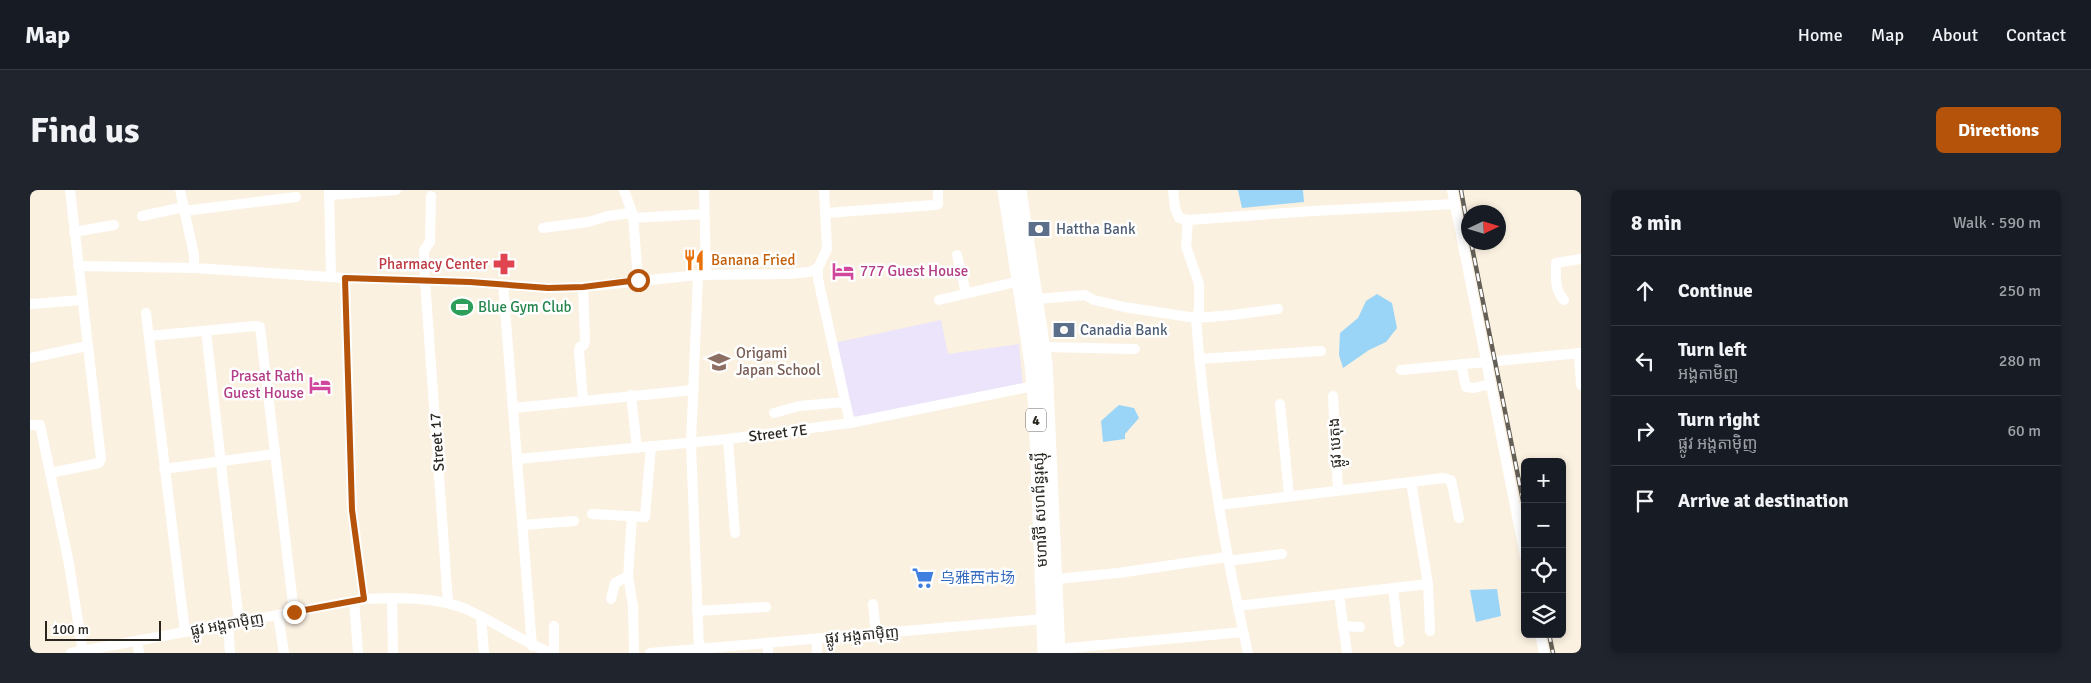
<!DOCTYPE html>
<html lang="en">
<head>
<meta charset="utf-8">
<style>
  body { margin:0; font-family:Signika,"Noto Sans SC","Noto Sans Khmer",sans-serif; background:#20242c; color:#f1f3f6 }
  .controls { position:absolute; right:15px; bottom:15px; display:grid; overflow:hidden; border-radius:8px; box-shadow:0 2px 8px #0003 }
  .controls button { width:45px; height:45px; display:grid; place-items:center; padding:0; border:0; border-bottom:1px solid #363941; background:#171b24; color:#f1f3f6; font:25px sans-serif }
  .compass { position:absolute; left:1431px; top:15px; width:45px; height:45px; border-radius:50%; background:#171b24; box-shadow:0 2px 8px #0003; rotate:86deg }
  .scale { position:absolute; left:15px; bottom:12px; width:116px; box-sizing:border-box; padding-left:5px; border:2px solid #2a2721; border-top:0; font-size:14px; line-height:18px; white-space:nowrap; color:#2a2721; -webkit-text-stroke:4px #fff; paint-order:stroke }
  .stop { position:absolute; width:15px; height:15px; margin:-11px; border:4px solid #b45309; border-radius:50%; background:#fff }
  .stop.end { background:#b45309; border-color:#fff; box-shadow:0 1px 5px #0008 }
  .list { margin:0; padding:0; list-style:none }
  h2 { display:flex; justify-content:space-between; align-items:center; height:65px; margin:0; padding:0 20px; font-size:21px }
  h2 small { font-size:16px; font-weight:400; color:#9ea1a6 }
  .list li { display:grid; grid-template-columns:32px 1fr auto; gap:15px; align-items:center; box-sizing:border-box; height:70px; padding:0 20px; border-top:1px solid #363941 }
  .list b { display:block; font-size:19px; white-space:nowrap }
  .list p { margin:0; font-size:16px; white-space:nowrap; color:#9ea1a6 }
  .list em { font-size:16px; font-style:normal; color:#9ea1a6 }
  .icon { flex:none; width:28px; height:28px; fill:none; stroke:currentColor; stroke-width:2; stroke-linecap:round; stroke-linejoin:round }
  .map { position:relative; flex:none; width:1551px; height:463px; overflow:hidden; border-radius:8px }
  header { display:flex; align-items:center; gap:30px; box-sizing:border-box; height:70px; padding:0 25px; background:#171b24; border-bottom:1px solid #363941 }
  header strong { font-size:24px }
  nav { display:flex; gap:28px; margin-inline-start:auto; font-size:18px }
  .intro { display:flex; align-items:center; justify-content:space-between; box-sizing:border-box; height:120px; padding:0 30px }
  h1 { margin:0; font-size:35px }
  .button { padding:12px 22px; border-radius:8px; background:#b45309; color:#fff; font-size:18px; font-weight:700 }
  main { display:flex; gap:30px; padding:0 30px }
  aside { flex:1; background:#171b24; border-radius:8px; box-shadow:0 2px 8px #0003 }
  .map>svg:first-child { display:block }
  .education { fill:#ebe4fa }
  .water { fill:#9ad5f7 }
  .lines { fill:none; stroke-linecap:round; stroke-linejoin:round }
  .minor { stroke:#fff; stroke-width:10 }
  .highway { stroke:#fff; stroke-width:15 }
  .rail-casing { stroke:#656057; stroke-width:4.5 }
  .rail { stroke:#fff; stroke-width:2.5; stroke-dasharray:8; stroke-linecap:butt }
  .route { stroke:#b45309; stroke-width:6 }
  .labels { text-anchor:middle; stroke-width:5; stroke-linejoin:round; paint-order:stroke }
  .shield { fill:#fff; stroke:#6a6864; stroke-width:1 }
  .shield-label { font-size:14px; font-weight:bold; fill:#2a2721 }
  .service-label { font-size:15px; fill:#4e5e75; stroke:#fff; text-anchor:start }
  .food-label { font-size:15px; fill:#c56008; stroke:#fff; text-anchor:start }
  .health-label { font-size:15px; fill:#be3a42; stroke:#fff; text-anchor:end }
  .hotel-label { font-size:15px; fill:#b23c85; stroke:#fff; text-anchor:start }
  .leisure-label { font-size:15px; fill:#27864d; stroke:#fff; text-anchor:start }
  .education-label { font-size:15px; fill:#785e54; stroke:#fff; text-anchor:start }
  .street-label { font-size:15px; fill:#2a2721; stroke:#fff }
  .shop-label { font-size:15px; fill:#366cbe; stroke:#fff; text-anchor:start }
</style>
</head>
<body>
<header>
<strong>Map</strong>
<nav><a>Home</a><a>Map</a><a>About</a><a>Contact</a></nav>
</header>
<div class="intro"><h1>Find us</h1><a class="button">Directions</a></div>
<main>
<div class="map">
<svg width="1551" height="463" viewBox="0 0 1551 463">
  <rect width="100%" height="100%" fill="#fbf1e1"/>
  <!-- education -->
  <path class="education" d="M911,130L918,164L989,154L993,197L828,228L820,223L804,153Z"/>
  <!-- water -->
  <g class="water">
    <path d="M1208,0H1273L1274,12L1212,18Z"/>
    <path d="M1347,104L1362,113L1367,138L1356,152L1339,160L1313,178L1309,165L1310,143L1328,128L1336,111Z"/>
    <path d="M1089,215L1104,218L1109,228L1095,244V249L1073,252L1071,231Z"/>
    <path d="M1467,399L1471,426L1446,432L1440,400Z"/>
  </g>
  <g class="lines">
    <!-- minor -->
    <g class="minor">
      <path d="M150,0L164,65V78"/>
      <path d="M299,0L301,87"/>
      <path d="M594,0L603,25L608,90"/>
      <path d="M674,0L676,85"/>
      <path d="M794,0L797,59L788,78V89L820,233"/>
      <path d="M1143,0L1145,18L1149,28L1158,30L1283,21L1425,14"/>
      <path d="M1422,0L1495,366"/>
      <path d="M299,5L366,0"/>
      <path d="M401,6L400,52L394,60L395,91L418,413"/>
      <path d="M154,21L266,7"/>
      <path d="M796,23L905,15L908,14V0"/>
      <path d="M112,26L154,17"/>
      <path d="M603,28L674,24"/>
      <path d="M1158,30L1156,56L1169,94V120L1166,128C1174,240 1193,353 1218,463"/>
      <path d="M513,38L558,32L578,26L602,23"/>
      <path d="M44,42L84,35"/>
      <path d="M927,65L936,103"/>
      <path d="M48,76L164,78L315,88L440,92L518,98L553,97L668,85L759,84L779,82L788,78"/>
      <path d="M668,85L661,253L669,459"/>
      <path d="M315,88L322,320L334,409"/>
      <path d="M473,95L502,456"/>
      <path d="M1007,109L1055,105L1064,110L1094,117L1166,128L1203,125L1248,119"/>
      <path d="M909,110L990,91"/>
      <path d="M1534,110C1524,99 1526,87 1526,73L1551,69"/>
      <path d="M2,114L52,110"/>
      <path d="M116,123L155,442"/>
      <path d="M176,141L209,432"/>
      <path d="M119,146L225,136L230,137L264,422"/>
      <path d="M1014,157L1105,159"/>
      <path d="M1549,163L1551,195"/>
      <path d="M0,168L57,156"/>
      <path d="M1169,169L1291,161"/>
      <path d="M1431,174L1436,197L1444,198L1460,194"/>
      <path d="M1371,180L1551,163"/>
      <path d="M601,205L607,258"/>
      <path d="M1303,206L1308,300"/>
      <path d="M553,210L549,161L550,157L554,155L555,150L553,97"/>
      <path d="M1250,214L1259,305"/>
      <path d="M484,218L664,200"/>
      <path d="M744,223L769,216L815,212"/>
      <path d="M0,235H10L11,239L39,374L53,463"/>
      <path d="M698,249L705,343"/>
      <path d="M488,269L698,249L820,233L1004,196"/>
      <path d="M134,279L244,264"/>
      <path d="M20,283L69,273L71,269L40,0"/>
      <path d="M1381,292L1413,288L1421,290L1429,328"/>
      <path d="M1189,315L1381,292L1398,394L1208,416"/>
      <path d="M562,324L615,327L621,256"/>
      <path d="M602,326L598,386L603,416L604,463"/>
      <path d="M493,335L544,331"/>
      <path d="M1198,371L1252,364"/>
      <path d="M1026,389L1088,383L1197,367"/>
      <path d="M1398,394L1400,441"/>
      <path d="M1363,398L1369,452"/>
      <path d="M1309,405L1317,463"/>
      <path d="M362,408L363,463"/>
      <path d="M581,409L585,393L598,386"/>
      <path d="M324,411L328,463"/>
      <path d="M843,414L846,444"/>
      <path d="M667,421L736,417"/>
      <path d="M248,425L254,463"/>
      <path d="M451,427L454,463"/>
      <path d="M198,434L200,463"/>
      <path d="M1313,436L1330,437"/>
      <path d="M1510,444L1514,463"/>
      <path d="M787,449V463"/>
      <path d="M107,451L109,463"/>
      <path d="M738,453V463"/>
      <path d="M1028,459L1213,442"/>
      <path d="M41,463L334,409C368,408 404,406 436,419C465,432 491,451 521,463"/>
      <path d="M524,463V436"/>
      <path d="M620,463L1014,429"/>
    </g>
    <!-- highway -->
    <g class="highway">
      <path d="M975,0L1002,174L1006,219L1015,463"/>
      <path d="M989,0L1015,173L1028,463"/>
    </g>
    <!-- rail casing -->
    <g class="rail-casing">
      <g id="rail">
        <path d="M1431,0L1438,39"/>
        <path d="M1441,52L1495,321"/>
        <path d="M1519,444L1523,463"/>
      </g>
    </g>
    <!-- rail -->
    <use href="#rail" class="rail"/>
  </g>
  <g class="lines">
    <!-- route -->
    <path class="route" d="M264,422L334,409L322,320L315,88L440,92L518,98L553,97L608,90"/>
  </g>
  <!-- icons -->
  <defs>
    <g id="bank-bare" transform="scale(1.725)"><path d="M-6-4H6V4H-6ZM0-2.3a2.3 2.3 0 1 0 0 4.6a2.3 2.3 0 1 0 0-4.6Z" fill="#5c6f8a" stroke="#fff" stroke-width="2.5" paint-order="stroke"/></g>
    <g id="restaurant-bare" transform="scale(1.725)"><path d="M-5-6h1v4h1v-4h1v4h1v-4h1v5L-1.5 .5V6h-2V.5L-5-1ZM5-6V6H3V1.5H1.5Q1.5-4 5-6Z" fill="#e8710a" stroke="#fff" stroke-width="2.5" paint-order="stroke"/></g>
    <g id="pharmacy-bare" transform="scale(1.725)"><path d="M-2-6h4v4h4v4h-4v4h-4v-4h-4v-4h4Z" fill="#e0444e" stroke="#fff" stroke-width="2.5" paint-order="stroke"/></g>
    <g id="hotel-bare" transform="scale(1.725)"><path d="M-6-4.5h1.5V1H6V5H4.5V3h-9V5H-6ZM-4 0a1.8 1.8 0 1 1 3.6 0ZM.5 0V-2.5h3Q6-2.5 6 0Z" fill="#d1479c" stroke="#fff" stroke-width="2.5" paint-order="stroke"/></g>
    <g id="stadium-bare" transform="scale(1.725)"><path d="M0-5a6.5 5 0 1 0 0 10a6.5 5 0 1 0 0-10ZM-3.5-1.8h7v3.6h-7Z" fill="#2e9e5b" stroke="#fff" stroke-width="2.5" paint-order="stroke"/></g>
    <g id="school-bare" transform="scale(1.725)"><path d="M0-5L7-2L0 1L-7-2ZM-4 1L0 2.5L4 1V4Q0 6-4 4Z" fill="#8d6e63" stroke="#fff" stroke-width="2.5" paint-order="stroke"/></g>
    <g id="supermarket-bare" transform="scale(1.725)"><path d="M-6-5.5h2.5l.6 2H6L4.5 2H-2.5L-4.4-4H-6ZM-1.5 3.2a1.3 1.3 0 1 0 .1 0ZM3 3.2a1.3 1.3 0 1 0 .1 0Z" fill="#3f7fe0" stroke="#fff" stroke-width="2.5" paint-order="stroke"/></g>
  </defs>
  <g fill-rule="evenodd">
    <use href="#bank-bare" x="1009" y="39"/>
    <use href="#restaurant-bare" x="664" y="70"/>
    <use href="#pharmacy-bare" x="474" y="74"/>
    <use href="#hotel-bare" x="813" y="81"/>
    <use href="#stadium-bare" x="432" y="117"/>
    <use href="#bank-bare" x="1034" y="140"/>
    <use href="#school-bare" x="689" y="172"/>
    <use href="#hotel-bare" x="290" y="195"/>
    <use href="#supermarket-bare" x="893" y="388"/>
  </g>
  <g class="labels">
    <!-- shield labels -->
    <rect class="shield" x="996" y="218.5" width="20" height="23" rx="4"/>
    <g class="shield-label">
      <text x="1006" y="235">4</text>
    </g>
    <!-- service labels -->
    <g class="service-label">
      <text x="1026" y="44">Hattha Bank</text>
      <text x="1050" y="145">Canadia Bank</text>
    </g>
    <!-- food labels -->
    <g class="food-label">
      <text x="681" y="75">Banana Fried</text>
    </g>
    <!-- health labels -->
    <g class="health-label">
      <text x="458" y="79">Pharmacy Center</text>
    </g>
    <!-- hotel labels -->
    <g class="hotel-label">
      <text x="830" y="86">777 Guest House</text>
      <text x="274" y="191" text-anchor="end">Prasat Rath<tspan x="274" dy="17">Guest House</tspan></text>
    </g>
    <!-- leisure labels -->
    <g class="leisure-label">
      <text x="448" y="122">Blue Gym Club</text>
    </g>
    <!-- education labels -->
    <g class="education-label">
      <text x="706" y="168">Origami<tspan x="706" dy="17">Japan School</tspan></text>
    </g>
    <!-- street labels -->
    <g class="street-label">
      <text transform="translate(748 243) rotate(-7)" y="5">Street 7E</text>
      <text transform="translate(407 252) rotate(-94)" y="5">Street 17</text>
      <text transform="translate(1305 253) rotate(-93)" y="5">ផ្លូវ បេតុង</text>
      <text transform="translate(1010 320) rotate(-92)" y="5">មហាវិថី សហព័ន្ធរុស្ស៊ី</text>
      <text transform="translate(197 434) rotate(-10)" y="5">ផ្លូវ អង្តតាម៉ិញ</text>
      <text transform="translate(832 445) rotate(-5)" y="5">ផ្លូវ អង្តតាម៉ិញ</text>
    </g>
    <!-- shop labels -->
    <g class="shop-label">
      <text x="910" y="393">乌雅西市场</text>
    </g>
  </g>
</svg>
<div class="controls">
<button>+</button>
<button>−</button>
<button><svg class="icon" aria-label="locate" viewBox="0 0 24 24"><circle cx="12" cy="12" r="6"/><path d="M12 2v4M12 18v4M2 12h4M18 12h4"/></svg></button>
<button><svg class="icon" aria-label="layers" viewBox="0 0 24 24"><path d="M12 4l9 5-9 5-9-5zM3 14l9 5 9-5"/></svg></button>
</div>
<svg class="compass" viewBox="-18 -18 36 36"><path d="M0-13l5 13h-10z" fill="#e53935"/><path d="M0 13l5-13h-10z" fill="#9ea1a6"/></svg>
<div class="scale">100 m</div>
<div class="stop" style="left:608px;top:90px"></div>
<div class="stop end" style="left:264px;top:422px"></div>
</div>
<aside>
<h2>8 min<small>Walk · 590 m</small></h2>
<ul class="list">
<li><svg class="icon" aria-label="ahead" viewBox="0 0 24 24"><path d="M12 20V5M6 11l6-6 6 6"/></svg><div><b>Continue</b></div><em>250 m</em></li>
<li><svg class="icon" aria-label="left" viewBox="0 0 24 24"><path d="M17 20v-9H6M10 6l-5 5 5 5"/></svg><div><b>Turn left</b><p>អង្គតាមិញ</p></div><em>280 m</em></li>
<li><svg class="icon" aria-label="right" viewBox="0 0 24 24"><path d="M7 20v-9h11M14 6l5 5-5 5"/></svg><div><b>Turn right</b><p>ផ្លូវ អង្តតាម៉ិញ</p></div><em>60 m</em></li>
<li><svg class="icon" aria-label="arrive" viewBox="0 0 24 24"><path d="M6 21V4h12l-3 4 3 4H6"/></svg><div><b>Arrive at destination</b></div></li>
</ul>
</aside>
</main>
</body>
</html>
